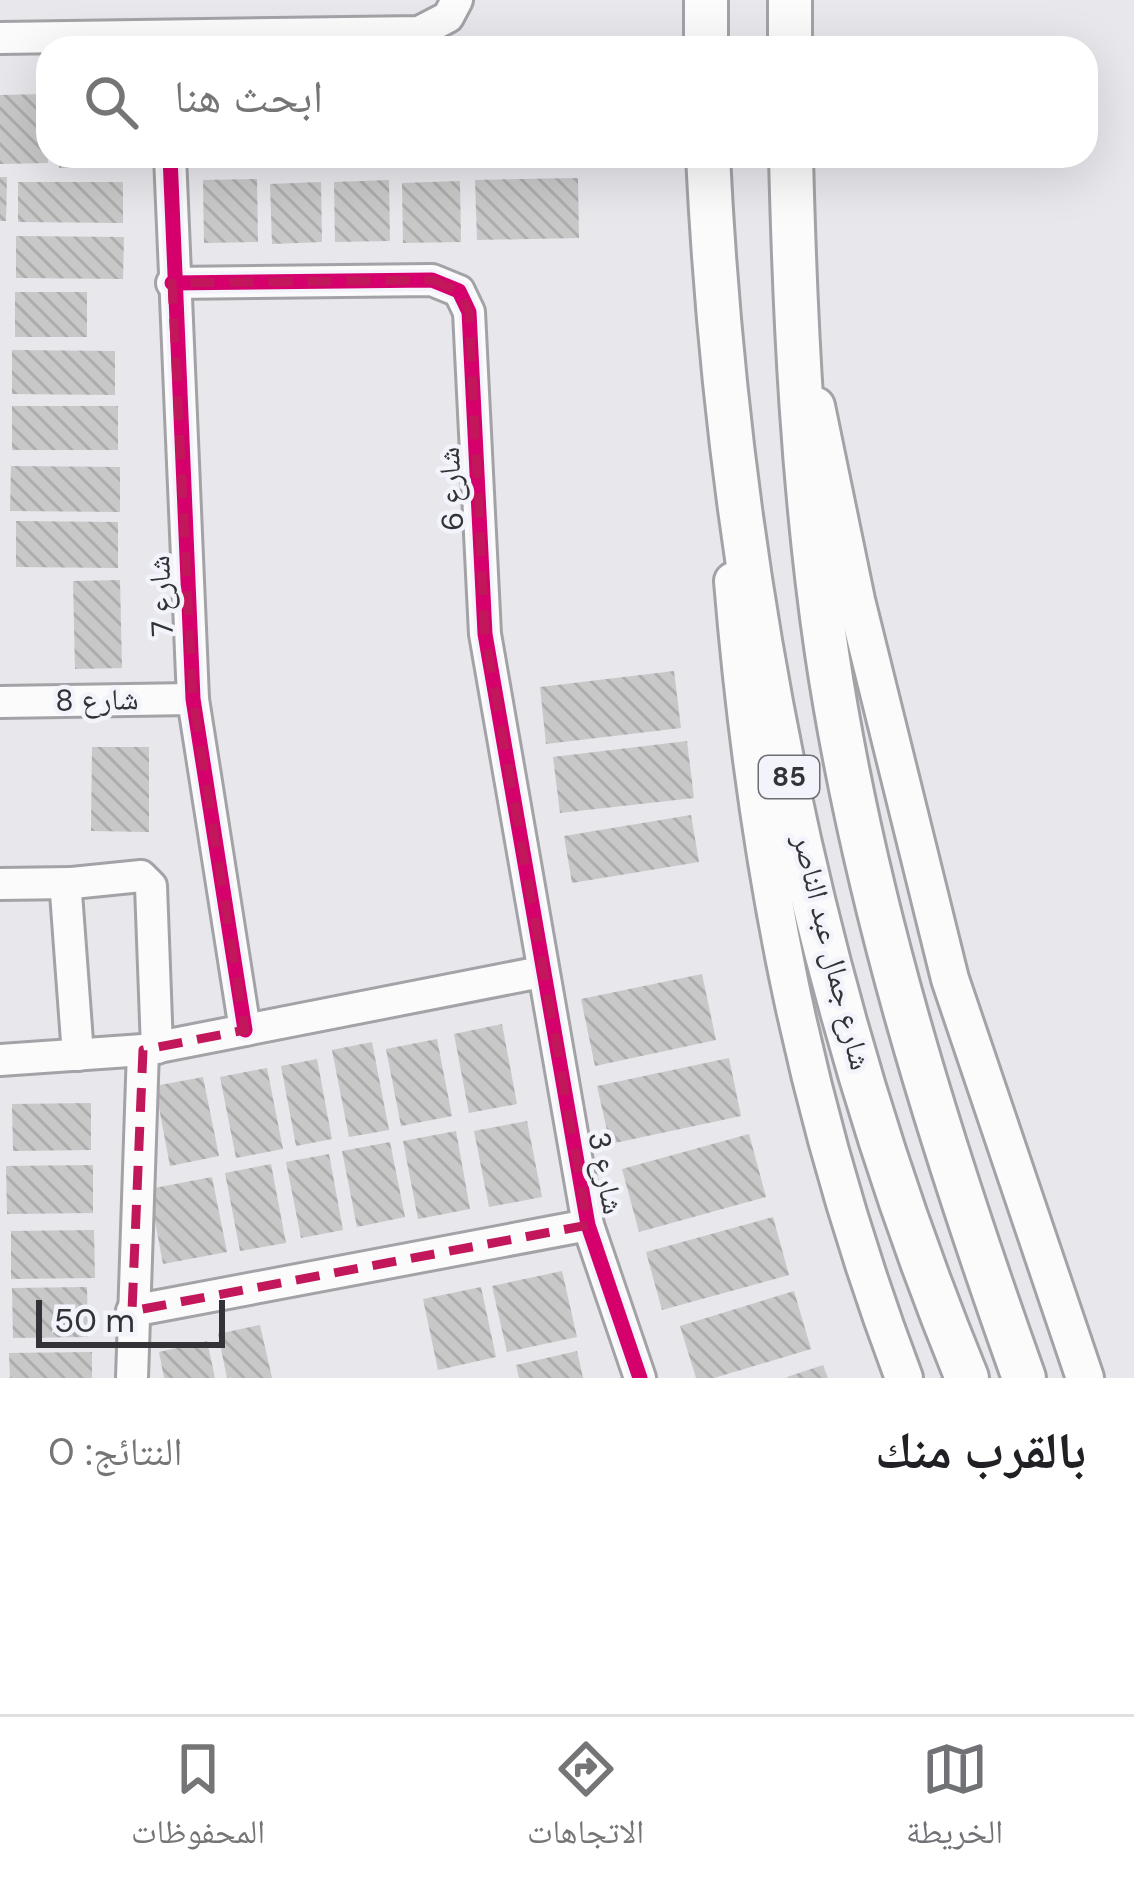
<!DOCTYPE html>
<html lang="ar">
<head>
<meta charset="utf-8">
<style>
  body { margin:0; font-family:"DM Sans","Noto Naskh Arabic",sans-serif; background:#f6f6f6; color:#202124; direction:rtl }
  .scale { position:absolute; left:36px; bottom:30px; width:189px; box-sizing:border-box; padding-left:12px; border:6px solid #323336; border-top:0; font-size:33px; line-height:42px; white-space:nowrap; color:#323336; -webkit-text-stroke:9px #f2f3fb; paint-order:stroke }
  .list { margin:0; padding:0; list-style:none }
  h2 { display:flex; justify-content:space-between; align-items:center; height:156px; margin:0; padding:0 48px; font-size:51px }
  h2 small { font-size:39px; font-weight:400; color:#757577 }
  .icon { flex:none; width:66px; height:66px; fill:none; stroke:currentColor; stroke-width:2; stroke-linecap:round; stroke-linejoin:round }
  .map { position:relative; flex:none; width:1134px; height:1378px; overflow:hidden; direction:ltr }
  .search { position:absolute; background:#fff; box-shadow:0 12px 48px #0002; left:36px; right:36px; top:36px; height:132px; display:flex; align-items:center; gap:30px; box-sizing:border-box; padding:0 42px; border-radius:36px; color:#757577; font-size:45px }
  .sheet { height:336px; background:#fff }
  nav { display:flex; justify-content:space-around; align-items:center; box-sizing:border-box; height:168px; border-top:3px solid #e0e0e0; background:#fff; font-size:33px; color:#757577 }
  nav a { display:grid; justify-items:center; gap:6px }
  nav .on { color:#717276 }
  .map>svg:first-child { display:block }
  .building { fill:url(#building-back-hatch) }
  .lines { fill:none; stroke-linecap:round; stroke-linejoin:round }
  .minor-casing { stroke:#a3a3a7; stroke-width:36 }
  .major-casing { stroke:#a3a3a7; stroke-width:42 }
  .highway-casing { stroke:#a3a3a7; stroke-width:48 }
  .minor { stroke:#fbfbfc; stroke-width:30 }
  .major { stroke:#fbfbfc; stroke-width:36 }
  .highway { stroke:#fbfbfc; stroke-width:42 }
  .cycleway-casing { stroke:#f2f3fb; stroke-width:22 }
  .cycleway { stroke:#d6006c; stroke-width:15 }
  .marked { fill:none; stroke:#c2185b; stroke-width:9; stroke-dasharray:24 15; stroke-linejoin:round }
  .labels { text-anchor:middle; stroke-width:9; stroke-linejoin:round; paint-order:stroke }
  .shield { fill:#f2f3fb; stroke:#6c6d71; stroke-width:3 }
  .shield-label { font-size:27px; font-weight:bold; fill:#323336 }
  .street-label { font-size:30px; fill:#323336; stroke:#f2f3fb }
</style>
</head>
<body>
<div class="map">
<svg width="1134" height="1378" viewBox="0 0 1134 1378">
  <defs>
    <pattern id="building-back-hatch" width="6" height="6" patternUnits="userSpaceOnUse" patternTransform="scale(3)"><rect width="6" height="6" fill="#c8c8c9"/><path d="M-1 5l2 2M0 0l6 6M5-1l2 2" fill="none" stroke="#acacad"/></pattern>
  </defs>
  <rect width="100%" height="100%" fill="#e7e7ec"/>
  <!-- building -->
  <g class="building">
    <path d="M47,94L48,163L0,164V95Z"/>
    <rect x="59" y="156" width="65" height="12"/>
    <path d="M206,156H257L258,163L206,164Z"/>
    <path d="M271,156H324V161L271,162Z"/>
    <path d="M334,156H393V160L335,161Z"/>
    <path d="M405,156H458L459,161L405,163Z"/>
    <path d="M472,156H561V160L472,162Z"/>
    <path d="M0,177H7L6,221H0Z"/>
    <path d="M578,178L579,238L477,240L475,180Z"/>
    <path d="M257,179L258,242L204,243L203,180Z"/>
    <path d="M389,180L390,241L335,242L334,182Z"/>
    <path d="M460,181L461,242L403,243L402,183Z"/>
    <path d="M18,182H123V223L18,222Z"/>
    <path d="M321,182L322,242L272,244L270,184Z"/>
    <path d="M16,236L124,237L123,279L16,278Z"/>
    <rect x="15" y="292" width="72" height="45"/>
    <path d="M12,350L115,351V395L12,394Z"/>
    <rect x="12" y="406" width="106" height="44"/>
    <path d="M11,466L120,467V512L10,511Z"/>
    <path d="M16,521L118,522V568L16,567Z"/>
    <path d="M120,580L122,668L75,669L73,581Z"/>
    <path d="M674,671L681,728L546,744L540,687Z"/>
    <path d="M687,741L694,798L560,813L553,757Z"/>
    <path d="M92,747H149V832L91,831Z"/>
    <path d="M691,815L699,862L572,883L564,836Z"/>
    <path d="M702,974L716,1040L595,1066L581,999Z"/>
    <path d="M502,1024L517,1104L469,1113L454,1034Z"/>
    <path d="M437,1039L452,1116L401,1126L386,1049Z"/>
    <path d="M372,1042L389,1130L349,1137L332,1050Z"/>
    <path d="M729,1058L741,1116L610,1144L597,1086Z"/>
    <path d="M317,1059L332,1139L296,1146L281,1066Z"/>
    <path d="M267,1068L283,1149L236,1158L220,1077Z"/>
    <path d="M203,1077L219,1156L170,1166L155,1086Z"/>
    <path d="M91,1103V1150L13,1151L12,1104Z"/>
    <path d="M527,1121L542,1197L489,1207L474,1131Z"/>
    <path d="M456,1131L470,1209L418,1219L403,1141Z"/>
    <path d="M749,1134L766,1197L639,1232L622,1169Z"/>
    <path d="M390,1142L405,1217L357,1227L342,1151Z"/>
    <path d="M329,1154L343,1230L301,1238L286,1162Z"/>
    <path d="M271,1164L286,1243L240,1251L225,1173Z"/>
    <path d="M93,1165V1213L7,1214L6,1166Z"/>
    <path d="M212,1177L227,1252L163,1264L149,1189Z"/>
    <path d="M773,1217L789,1275L662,1310L646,1252Z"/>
    <path d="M94,1230L95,1278L11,1279V1231Z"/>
    <path d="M562,1271L577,1337L507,1352L492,1286Z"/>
    <path d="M87,1287L88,1337L13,1338L12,1288Z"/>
    <path d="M481,1287L496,1357L438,1370L423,1299Z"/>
    <path d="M794,1291L811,1349L714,1378H696L680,1326Z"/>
    <path d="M260,1325L272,1378H227L218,1334Z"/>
    <path d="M207,1341L215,1378H164L159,1352Z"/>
    <path d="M577,1351L583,1378H519L516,1365Z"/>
    <path d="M92,1352V1378H10L9,1353Z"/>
    <path d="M823,1365L828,1378H787V1377Z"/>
  </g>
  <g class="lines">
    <!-- minor casing -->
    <g class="minor-casing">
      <g id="minor">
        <path d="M0,38L419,32L448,17L457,0"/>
        <path d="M170,156L193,699L245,1030"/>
        <path d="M172,283L432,280L459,291L469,312L485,634L588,1225L640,1378"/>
        <path d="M0,702L193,699"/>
        <path d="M0,884L72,883"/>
        <path d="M78,1055L66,893L72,883L141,876L151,886L157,1048"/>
        <path d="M0,1060L143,1050L541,972"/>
        <path d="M132,1311L588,1225"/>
        <path d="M132,1378L143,1050"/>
      </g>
    </g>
    <!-- major casing -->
    <g class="major-casing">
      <g id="major">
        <path d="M816,406L856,600L950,979L1085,1378"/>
        <path d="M733,581C756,859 805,1116 904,1378"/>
      </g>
    </g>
    <!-- highway casing -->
    <g class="highway-casing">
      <g id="highway">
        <path d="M790,0V48"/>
        <path d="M706,48V0"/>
        <path d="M708,156C728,570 809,993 967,1378"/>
        <path d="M791,156C795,322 803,488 827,653C864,901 940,1143 1024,1378"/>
      </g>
    </g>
    <!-- minor -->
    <use href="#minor" class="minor"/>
    <!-- major -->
    <use href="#major" class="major"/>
    <!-- highway -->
    <use href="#highway" class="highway"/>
    <!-- cycleway casing -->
    <g class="cycleway-casing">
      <g id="cycleway">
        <path d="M170,156L193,699L245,1030"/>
        <path d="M172,283L432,280L459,291L469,312L485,634L588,1225L640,1378"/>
      </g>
    </g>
    <!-- cycleway -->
    <use href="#cycleway" class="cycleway"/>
  </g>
  <!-- marked area -->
  <path class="marked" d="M432,280L459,291L469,312L485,634L588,1225L132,1311L143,1050L245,1030L193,699L172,283Z"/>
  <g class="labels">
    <!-- shield labels -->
    <rect class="shield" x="759" y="756" width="60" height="42" rx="9"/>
    <g class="shield-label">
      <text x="789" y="786">85</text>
    </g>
    <!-- street labels -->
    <g class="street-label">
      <text transform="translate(451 489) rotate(-93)" y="10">شارع 6</text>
      <text transform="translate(161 596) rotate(-93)" y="10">شارع 7</text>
      <text transform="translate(97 700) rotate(-1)" y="10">شارع 8</text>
      <text transform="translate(832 952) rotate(76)" y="10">شارع جمال عبد الناصر</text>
      <text transform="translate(606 1173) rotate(79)" y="10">شارع 3</text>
    </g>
  </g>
</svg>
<div class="scale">50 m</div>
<div class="search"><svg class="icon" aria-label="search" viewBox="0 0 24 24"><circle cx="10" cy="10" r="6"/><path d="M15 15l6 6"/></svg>ابحث هنا</div>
</div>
<section class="sheet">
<h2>بالقرب منك<small>النتائج: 0</small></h2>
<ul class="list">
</ul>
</section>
<nav>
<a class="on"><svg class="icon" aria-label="map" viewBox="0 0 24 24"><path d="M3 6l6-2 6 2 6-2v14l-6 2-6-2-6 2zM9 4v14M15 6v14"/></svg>الخريطة</a>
<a><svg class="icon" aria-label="directions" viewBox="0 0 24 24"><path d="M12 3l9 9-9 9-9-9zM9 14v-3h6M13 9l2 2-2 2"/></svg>الاتجاهات</a>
<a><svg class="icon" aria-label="saved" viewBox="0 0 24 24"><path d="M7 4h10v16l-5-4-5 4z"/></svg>المحفوظات</a>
</nav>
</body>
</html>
